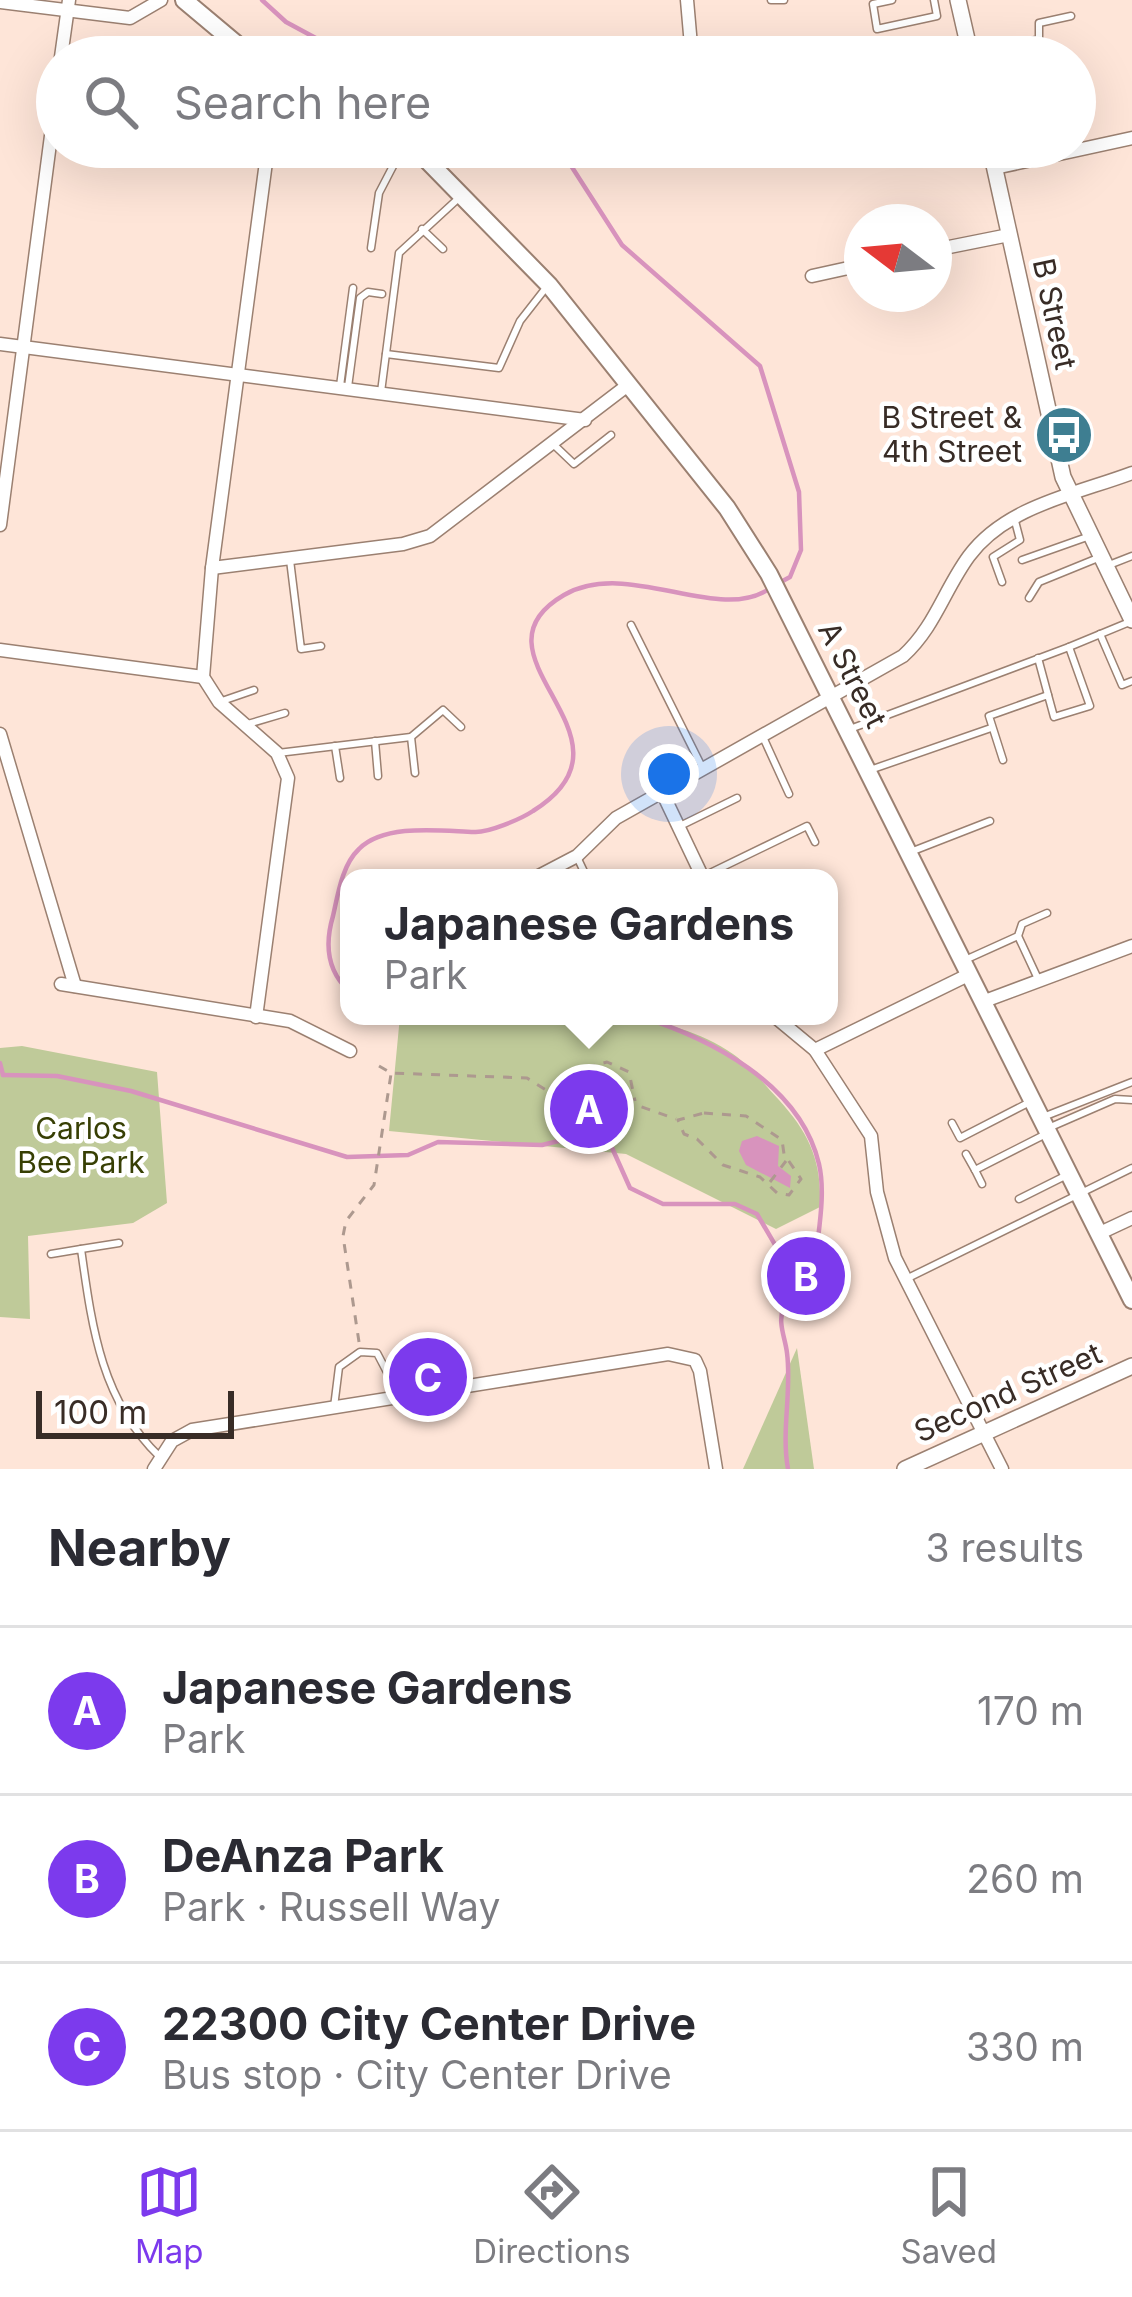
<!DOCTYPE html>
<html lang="en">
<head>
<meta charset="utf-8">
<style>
  body { margin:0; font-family:Inter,sans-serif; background:#f7f7f7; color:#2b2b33 }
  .compass { position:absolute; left:844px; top:204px; width:108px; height:108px; border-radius:50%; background:#fff; box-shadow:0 12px 48px #0002; rotate:286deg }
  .scale { position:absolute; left:36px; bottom:30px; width:198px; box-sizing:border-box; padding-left:12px; border:6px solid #382c26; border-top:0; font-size:33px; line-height:42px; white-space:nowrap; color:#382c26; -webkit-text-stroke:9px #fff; paint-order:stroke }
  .you { position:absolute; left:669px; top:774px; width:42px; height:42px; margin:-30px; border:9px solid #fff; border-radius:50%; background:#1a73e8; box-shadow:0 0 0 18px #1a73e833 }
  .badge { display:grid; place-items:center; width:78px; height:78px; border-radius:50%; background:#7c3aed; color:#fff; font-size:39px; font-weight:700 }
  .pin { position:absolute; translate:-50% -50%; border:6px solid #fff; box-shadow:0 3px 12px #0006 }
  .popup { position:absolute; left:340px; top:869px; width:498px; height:156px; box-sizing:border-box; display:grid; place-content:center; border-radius:24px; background:#fff; filter:drop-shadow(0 3px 9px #0005); font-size:39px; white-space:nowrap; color:#7c7c81 }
  .popup b { font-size:45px; color:#2b2b33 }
  .popup::after { content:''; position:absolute; left:50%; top:100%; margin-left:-24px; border:24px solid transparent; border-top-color:#fff }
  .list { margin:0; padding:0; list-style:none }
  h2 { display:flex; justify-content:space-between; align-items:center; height:156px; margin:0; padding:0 48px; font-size:51px }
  h2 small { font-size:39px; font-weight:400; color:#7c7c81 }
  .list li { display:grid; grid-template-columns:78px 1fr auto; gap:36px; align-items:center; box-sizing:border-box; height:168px; padding:0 48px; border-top:3px solid #e1e1e2 }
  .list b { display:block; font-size:45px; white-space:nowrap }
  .list p { margin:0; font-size:39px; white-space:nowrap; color:#7c7c81 }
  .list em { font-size:39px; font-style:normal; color:#7c7c81 }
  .icon { flex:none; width:66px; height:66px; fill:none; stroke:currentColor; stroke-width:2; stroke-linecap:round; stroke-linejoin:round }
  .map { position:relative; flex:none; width:1132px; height:1469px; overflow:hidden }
  .search { position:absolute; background:#fff; box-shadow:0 12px 48px #0002; left:36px; right:36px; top:36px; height:132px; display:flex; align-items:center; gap:30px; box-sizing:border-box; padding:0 42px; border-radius:66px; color:#7c7c81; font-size:45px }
  .sheet { height:660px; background:#fff }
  nav { display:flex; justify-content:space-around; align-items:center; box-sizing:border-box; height:168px; border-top:3px solid #e1e1e2; background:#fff; font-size:33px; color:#7c7c81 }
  nav a { display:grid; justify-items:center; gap:6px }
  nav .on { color:#7c3aed }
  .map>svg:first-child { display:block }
  .green { fill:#bfca99 }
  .water { fill:#d893bd }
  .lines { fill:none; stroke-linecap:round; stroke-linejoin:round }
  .stream { stroke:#d893bd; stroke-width:4.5 }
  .service-casing { stroke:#9b8071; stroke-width:9 }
  .minor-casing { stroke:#9b8071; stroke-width:15 }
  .tertiary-casing { stroke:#9b8071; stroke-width:18 }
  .secondary-casing { stroke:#9b8071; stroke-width:20 }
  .path { stroke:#ad998f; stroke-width:3; stroke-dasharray:9 9; stroke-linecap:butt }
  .service { stroke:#fff; stroke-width:6 }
  .minor { stroke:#fff; stroke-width:12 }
  .tertiary { stroke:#fff; stroke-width:15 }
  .secondary { stroke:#fff; stroke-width:16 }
  .labels { text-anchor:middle; stroke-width:9; stroke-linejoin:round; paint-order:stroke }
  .street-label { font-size:30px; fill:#382c26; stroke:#fff }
  .poi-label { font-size:30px; fill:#382c26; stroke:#fff; text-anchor:end }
  .park-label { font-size:30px; fill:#373f04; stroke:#fff }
</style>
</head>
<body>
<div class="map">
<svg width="1132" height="1469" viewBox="0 0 1132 1469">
  <rect width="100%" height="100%" fill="#fee5d8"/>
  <!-- green -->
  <g class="green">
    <path d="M400,1016C501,1016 647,994 733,1054C750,1066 765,1085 779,1100C809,1133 822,1161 820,1207L776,1229L626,1154L389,1131Z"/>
    <path d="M22,1046L157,1072L167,1203L133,1223L28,1236L30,1319L0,1317V1048Z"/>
    <path d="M797,1348L814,1469H743Z"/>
  </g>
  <!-- water -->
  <path class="water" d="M757,1136L779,1146L778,1166L791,1176L790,1188L746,1165L739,1151L742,1141Z"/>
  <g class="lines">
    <!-- stream -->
    <g class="stream">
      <path d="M262,0L286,22L351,57"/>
      <path d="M559,147L622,245L760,366L799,492L801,550L790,577L779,583"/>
      <path d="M349,991C326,970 325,943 333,916C338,894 342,865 359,849C385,823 442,831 474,832C488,833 521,819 533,811C652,737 459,656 564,595C628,558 717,624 769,589"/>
      <path d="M416,1016H454"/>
      <path d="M639,1016C709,1038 800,1083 819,1164C825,1190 820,1221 817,1247C812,1270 794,1284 784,1306C777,1323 785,1336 787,1353C792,1391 781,1430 788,1469"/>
      <path d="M0,1063L3,1075"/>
      <path d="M3,1075L57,1076L131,1091L347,1157L408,1155L438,1142L542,1145L592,1133L609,1141L630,1188L663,1204H735L757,1214L798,1284"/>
    </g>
    <!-- service casing -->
    <g class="service-casing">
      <g id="service">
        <path d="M771,0H784"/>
        <path d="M892,0L873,4L877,29L937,16L934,0"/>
        <path d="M1056,49L1058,57"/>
        <path d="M974,55L1039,39V23L1071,16"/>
        <path d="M913,220V222"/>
        <path d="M422,229L443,249"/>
        <path d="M371,248L379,193L403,147"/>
        <path d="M386,354L499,368L520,321L545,289"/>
        <path d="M340,386L353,288"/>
        <path d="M348,387L360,298L368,292L382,294"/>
        <path d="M381,392L399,253L461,196"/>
        <path d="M552,443L574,464L611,435"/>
        <path d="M290,560L301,649L321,646"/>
        <path d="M1022,560L1087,537"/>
        <path d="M1109,565L1132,556"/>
        <path d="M1002,582L993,557L1020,540L1015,521"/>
        <path d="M1029,598L1039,582L1098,558"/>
        <path d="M631,625L702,767"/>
        <path d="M1100,634L1122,685L1132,681"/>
        <path d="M1038,658L1048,695"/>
        <path d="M222,701L254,690"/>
        <path d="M248,724L285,713"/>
        <path d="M850,729L1069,647"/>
        <path d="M411,737L415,773"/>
        <path d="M763,737L789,794"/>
        <path d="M375,741L378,776"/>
        <path d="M335,746L340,778"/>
        <path d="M278,753L411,737L443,710L461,727"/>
        <path d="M1003,760L989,716L1048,695L1054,717L1090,706L1069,647L1132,621"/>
        <path d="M870,770L991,728"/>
        <path d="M682,825L737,798"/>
        <path d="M913,851L990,821"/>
        <path d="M578,859L587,878"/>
        <path d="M706,875L807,826L815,842"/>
        <path d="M1018,936L1039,981"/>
        <path d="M965,960L1018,936L1022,924L1047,913"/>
        <path d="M1043,1117L1132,1082"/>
        <path d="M952,1123L960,1138L1030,1102"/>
        <path d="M1046,1129L1115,1099L1132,1100"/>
        <path d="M966,1154L975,1170L1044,1135"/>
        <path d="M975,1170L982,1184"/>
        <path d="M1019,1199L1067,1175"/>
        <path d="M81,1249L119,1243"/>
        <path d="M51,1254L81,1249C92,1327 101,1400 159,1456"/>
        <path d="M906,1279L1132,1168"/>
        <path d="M334,1407L339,1367L360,1352L377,1353L399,1395"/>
      </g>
    </g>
    <!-- minor casing -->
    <g class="minor-casing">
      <g id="minor">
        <path d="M687,0L692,57"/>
        <path d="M0,2L130,18L161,0"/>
        <path d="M61,57L69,0"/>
        <path d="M995,168L1132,138"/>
        <path d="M934,250L1009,235"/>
        <path d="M812,276L862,265"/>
        <path d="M0,344L585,420"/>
        <path d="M0,525L57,90"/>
        <path d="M212,568L403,544L430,536L628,385"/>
        <path d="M0,650L203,677"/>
        <path d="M0,734L75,986"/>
        <path d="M662,792L703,878"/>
        <path d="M535,878L577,856L616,818L903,656C935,627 944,590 969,556C1006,506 1076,494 1132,473"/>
        <path d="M61,984L290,1021L350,1051"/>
        <path d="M982,1002L1132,946"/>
        <path d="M774,1016L815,1050L871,1136L877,1192L895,1258L1002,1469"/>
        <path d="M256,1017L288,778L277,753L219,702L203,677L212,568L268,147"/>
        <path d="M815,1050L968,975"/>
        <path d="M1100,1233L1132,1218"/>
        <path d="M154,1469L172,1441L192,1430L668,1354L695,1360L700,1371L716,1469"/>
      </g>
    </g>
    <!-- tertiary casing -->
    <g class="tertiary-casing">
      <g id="tertiary">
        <path d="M958,0L971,57"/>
        <path d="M990,147L1063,477L1132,620"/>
        <path d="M905,1469L1132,1366"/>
      </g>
    </g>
    <!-- secondary casing -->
    <g class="secondary-casing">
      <g id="secondary">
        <path d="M184,0L252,57"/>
        <path d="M414,147L549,285L727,508L769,574L1132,1300"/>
      </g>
    </g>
    <!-- path -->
    <g class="path">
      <path d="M379,1066L391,1073L527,1078L546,1090L616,1098L676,1119"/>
      <path d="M565,1092L573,1071L607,1062L629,1072L635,1101"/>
      <path d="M704,1113L746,1116L782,1140L784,1154L801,1179L789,1195L777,1193L760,1177L723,1165L697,1139L684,1134L678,1120Z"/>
      <path d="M770,1182L786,1161"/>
      <path d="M359,1342L343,1236L346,1221L374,1185L391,1074"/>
    </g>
    <!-- service -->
    <use href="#service" class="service"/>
    <!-- minor -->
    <use href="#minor" class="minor"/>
    <!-- tertiary -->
    <use href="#tertiary" class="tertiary"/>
    <!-- secondary -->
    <use href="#secondary" class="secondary"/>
  </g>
  <!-- icons -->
  <defs>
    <g id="bus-disc" transform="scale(3)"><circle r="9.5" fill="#3e7e91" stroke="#fff"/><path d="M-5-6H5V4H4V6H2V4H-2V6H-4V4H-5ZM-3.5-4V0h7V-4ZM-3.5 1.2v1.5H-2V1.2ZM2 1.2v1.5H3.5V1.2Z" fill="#fff"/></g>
  </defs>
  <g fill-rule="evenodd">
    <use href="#bus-disc" x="1064" y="435"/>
  </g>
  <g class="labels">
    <!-- street labels -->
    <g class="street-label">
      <text transform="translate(1054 314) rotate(78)" y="10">B Street</text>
      <text transform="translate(852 675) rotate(63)" y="10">A Street</text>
      <text transform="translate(1008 1393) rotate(-24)" y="10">Second Street</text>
    </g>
    <!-- poi labels -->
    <g class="poi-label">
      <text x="1022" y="428">B Street &amp;<tspan x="1022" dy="34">4th Street</tspan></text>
    </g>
    <!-- park labels -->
    <g class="park-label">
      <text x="81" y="1139">Carlos<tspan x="81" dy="34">Bee Park</tspan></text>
    </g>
  </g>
</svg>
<svg class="compass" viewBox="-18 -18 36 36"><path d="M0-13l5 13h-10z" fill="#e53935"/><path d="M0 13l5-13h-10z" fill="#7c7c81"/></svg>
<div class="scale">100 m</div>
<div class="you"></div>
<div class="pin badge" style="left:589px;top:1109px">A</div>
<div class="popup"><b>Japanese Gardens</b>Park</div>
<div class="pin badge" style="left:806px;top:1276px">B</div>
<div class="pin badge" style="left:428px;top:1377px">C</div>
<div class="search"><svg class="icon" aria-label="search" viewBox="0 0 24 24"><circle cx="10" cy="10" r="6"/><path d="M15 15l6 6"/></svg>Search here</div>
</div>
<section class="sheet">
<h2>Nearby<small>3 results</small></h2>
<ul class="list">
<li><span class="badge">A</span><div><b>Japanese Gardens</b><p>Park</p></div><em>170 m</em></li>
<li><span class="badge">B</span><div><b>DeAnza Park</b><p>Park · Russell Way</p></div><em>260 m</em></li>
<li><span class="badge">C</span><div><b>22300 City Center Drive</b><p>Bus stop · City Center Drive</p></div><em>330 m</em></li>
</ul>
</section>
<nav>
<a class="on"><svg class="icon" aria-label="map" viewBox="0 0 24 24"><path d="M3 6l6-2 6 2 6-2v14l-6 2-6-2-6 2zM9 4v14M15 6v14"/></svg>Map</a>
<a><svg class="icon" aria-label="directions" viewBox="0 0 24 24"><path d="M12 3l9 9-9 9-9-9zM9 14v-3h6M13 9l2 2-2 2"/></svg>Directions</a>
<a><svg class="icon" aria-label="saved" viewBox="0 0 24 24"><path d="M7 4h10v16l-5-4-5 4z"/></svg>Saved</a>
</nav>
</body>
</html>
